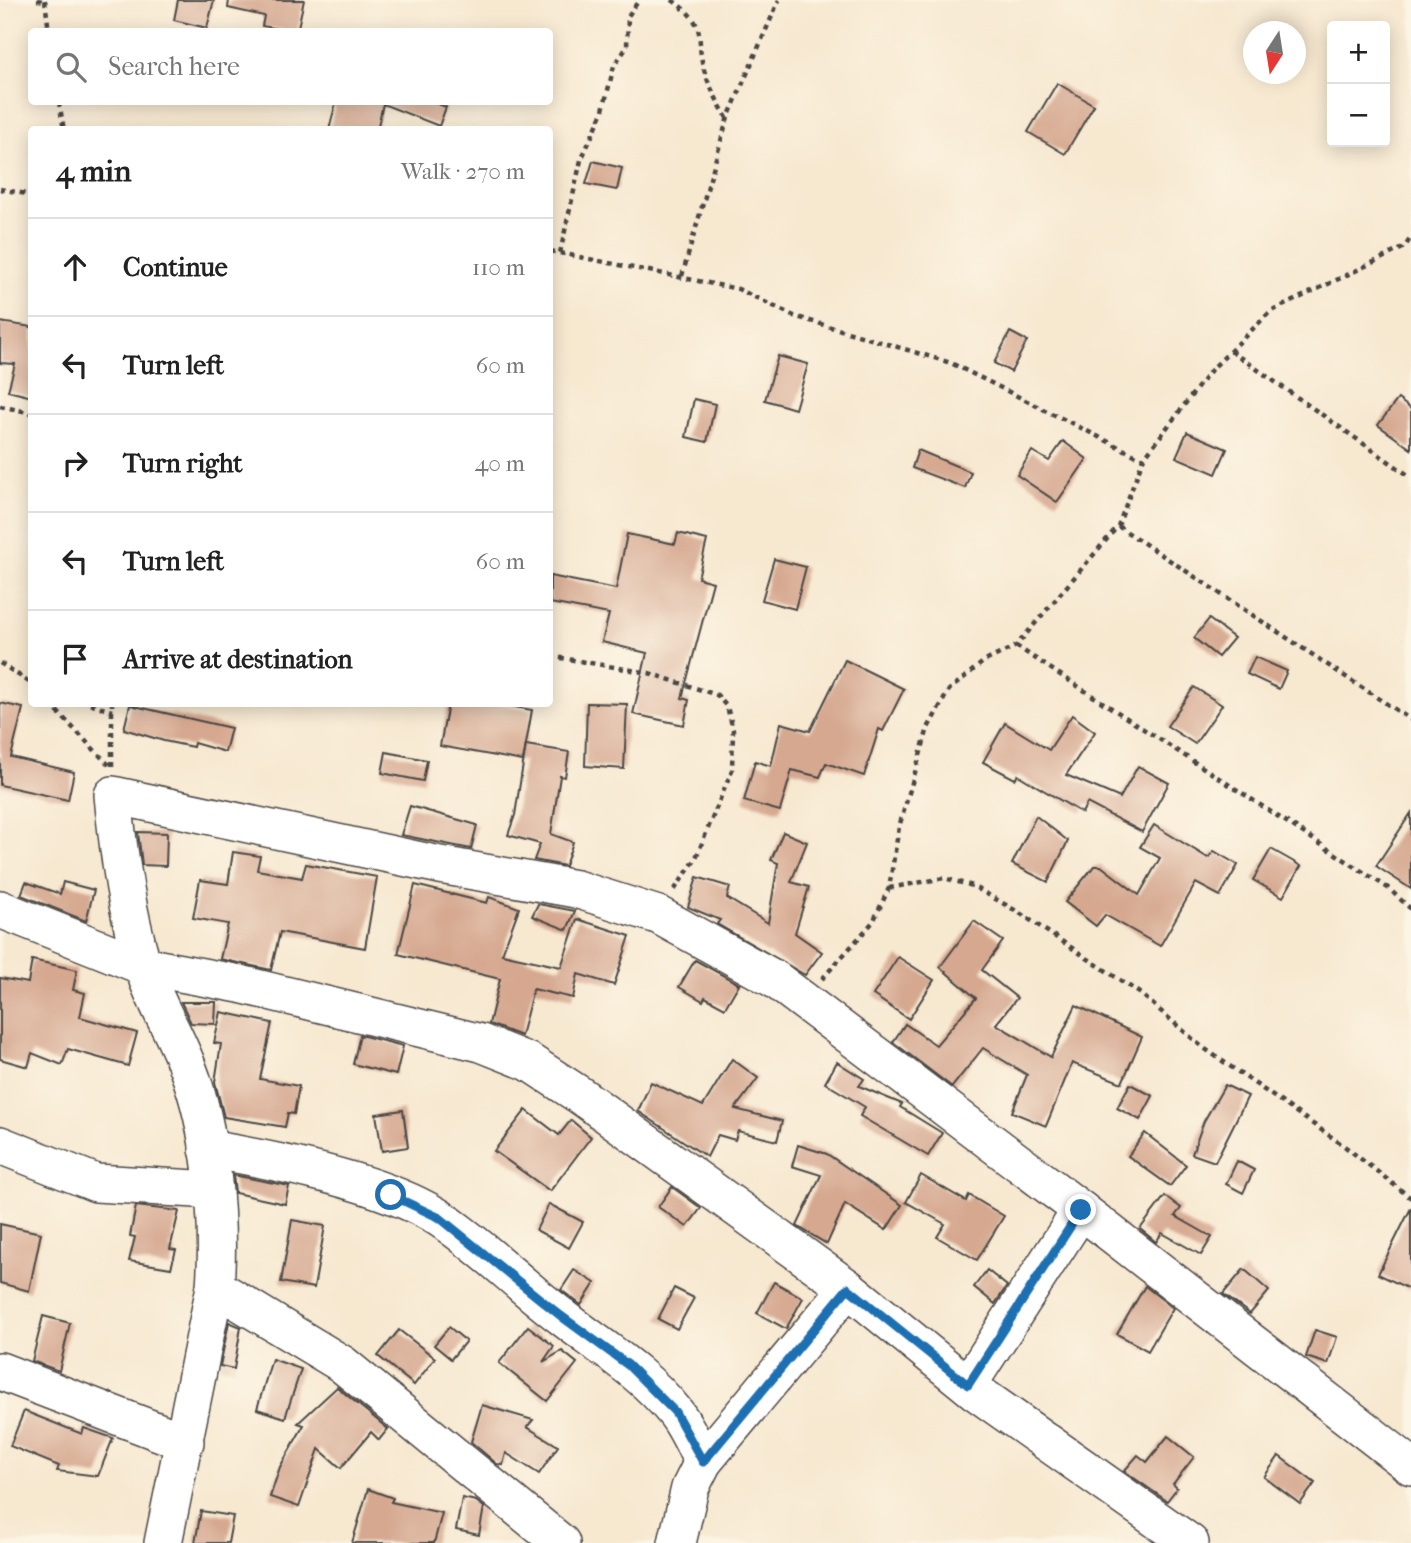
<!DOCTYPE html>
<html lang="en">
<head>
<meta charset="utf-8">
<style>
  body { margin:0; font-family:"IM FELL French Canon",serif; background:#f6f6f6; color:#222 }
  .controls { position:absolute; right:21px; top:21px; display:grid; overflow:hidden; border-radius:7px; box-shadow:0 4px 18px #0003 }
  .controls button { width:63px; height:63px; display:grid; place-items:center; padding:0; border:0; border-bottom:2px solid #e0e0e0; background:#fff; color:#222; font:35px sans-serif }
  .compass { position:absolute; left:1243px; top:21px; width:63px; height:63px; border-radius:50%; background:#fff; box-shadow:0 4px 18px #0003; rotate:192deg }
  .stop { position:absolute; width:21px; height:21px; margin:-16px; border:5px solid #1f6fb2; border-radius:50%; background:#fff }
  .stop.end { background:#1f6fb2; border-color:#fff; box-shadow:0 2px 7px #0008 }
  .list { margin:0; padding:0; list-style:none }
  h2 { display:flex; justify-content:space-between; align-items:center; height:91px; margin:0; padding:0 28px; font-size:30px }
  h2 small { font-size:23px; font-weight:400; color:#767676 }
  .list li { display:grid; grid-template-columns:46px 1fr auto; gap:21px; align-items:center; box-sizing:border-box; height:98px; padding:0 28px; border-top:2px solid #e0e0e0 }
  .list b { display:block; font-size:26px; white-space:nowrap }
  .list em { font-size:23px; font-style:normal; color:#767676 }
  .icon { flex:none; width:38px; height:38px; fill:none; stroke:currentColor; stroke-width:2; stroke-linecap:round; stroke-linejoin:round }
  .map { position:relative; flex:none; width:1411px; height:1543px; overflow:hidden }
  .search { position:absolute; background:#fff; box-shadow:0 4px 18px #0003; left:28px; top:28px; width:525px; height:77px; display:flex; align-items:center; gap:18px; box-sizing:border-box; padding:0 24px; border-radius:7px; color:#767676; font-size:26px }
  .panel { position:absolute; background:#fff; box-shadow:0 4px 18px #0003; left:28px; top:126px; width:525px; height:581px; border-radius:7px }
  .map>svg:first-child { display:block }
  .building { fill:#d6a890 }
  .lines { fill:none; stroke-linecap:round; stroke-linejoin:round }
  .minor-casing { stroke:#4a4744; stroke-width:40 }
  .path { stroke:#4a4744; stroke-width:4.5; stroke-dasharray:5 5; stroke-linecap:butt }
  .minor { stroke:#fff; stroke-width:37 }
  .route { stroke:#1f6fb2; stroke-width:9 }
</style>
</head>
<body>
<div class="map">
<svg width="1411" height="1543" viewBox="0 0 1411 1543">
  <rect width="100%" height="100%" fill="#fcf5e5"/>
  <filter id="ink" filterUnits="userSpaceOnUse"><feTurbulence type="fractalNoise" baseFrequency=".0143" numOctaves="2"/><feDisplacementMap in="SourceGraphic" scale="14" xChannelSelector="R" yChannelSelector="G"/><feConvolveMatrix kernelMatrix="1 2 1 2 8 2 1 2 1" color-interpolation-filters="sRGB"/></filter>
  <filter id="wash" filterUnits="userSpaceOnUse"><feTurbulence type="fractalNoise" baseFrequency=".00686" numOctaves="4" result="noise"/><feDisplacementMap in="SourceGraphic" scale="28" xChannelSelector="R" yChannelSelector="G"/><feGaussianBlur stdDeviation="1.57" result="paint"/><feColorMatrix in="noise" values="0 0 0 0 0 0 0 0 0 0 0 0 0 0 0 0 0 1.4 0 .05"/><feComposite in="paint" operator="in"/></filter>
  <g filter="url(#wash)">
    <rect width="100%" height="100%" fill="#f7e8d0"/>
    <g id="blocks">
      <!-- building -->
      <g class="building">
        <path d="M178,0H214L207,28L174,20Z"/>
        <path d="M229,0H304L297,32L262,26L264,16L228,8Z"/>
        <path d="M1057,83L1094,105L1065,154L1028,132Z"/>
        <path d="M336,102H433L446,107L439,126L383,104L377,130H329Z"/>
        <path d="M593,161L622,168L617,190L586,184Z"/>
        <path d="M0,322L32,327V397L8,391L15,364L0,363Z"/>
        <path d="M1010,332L1027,341L1011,372L994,363Z"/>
        <path d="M778,356L808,364L795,409L765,400Z"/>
        <path d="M694,399L715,404L707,442L686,437Z"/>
        <path d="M1398,399L1411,409V449L1378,425Z"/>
        <path d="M1187,432L1227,449L1216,474L1176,457Z"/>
        <path d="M1063,441L1087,459L1057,502L1017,475L1032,451L1049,461Z"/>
        <path d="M918,450L971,472L965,488L912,468Z"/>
        <path d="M678,533L707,540L698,578L713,582L682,698L689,700L684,725L633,714L647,653L602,642L609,614L550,603V576L616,589L627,534L675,544Z"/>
        <path d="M774,559L806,567L795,609L762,600Z"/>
        <path d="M1209,619L1234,638L1218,657L1194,638Z"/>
        <path d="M1255,657L1287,671L1279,689L1247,674Z"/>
        <path d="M845,660L904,689L883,731L879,729L864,776L826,763L820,777L792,770L780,811L744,801L755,761L771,766L781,723L810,731Z"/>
        <path d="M1194,687L1222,705L1195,744L1167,726Z"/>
        <path d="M0,703L23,708L11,757L74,772L68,800L0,785Z"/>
        <path d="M587,703L627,704L624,769L585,766Z"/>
        <path d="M448,704H498L532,710L523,761L440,746Z"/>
        <path d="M130,705L231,728L225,752L194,743L193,747L164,741L124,729Z"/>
        <path d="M1072,715L1095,732L1066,775L1120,798L1138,766L1169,783L1142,832L1087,803L1082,813L1018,775L1015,779L983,762L1005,723L1049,750Z"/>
        <path d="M526,745L569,752L565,777L560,776L551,834L573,842L565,866L534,860L540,844L508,835L515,815Z"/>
        <path d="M386,752L427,760L423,781L382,773Z"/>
        <path d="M410,806L477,825L471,849L401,835Z"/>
        <path d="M1411,813V889L1376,866Z"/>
        <path d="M1036,816L1068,841L1048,882L1012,864Z"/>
        <path d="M1154,825L1208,858L1214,851L1238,865L1220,896L1196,883L1160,946L1105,915L1096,926L1065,902L1094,866H1101L1139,895L1160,858L1140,847Z"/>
        <path d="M138,832L167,833L166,866L142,865Z"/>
        <path d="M783,832L807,842L791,882L809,887L795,933L822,952L805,975L717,924L720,920L688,907L697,877L730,887L727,898L768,923L778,863L771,860Z"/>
        <path d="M1271,849L1301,866L1283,897L1253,880Z"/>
        <path d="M233,852L260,856L257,870L302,878L306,864L377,877L365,948L280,932L271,970L220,959L228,924L193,918L200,880L228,884Z"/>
        <path d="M26,882L60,894L63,882L94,890L86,921L21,895Z"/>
        <path d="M415,885L487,903L489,897L519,908L502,954L561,967L577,919L630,936L614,985L578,974L573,998L533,989L521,1036L489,1024L500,979L398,954Z"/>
        <path d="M538,904L575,911L567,930L532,916Z"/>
        <path d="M974,921L1003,941L982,970L1017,998L996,1024L1051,1057L1076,1005L1142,1037L1122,1083L1072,1063L1046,1126L1012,1112L1027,1075L983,1048L952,1087L893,1042L905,1024L936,1045L976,998L940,967Z"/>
        <path d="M898,957L934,980L909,1019L873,995Z"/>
        <path d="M32,960L77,970L73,990L85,993L80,1017L137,1033L128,1066L68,1049L62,1065L32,1053L28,1067L0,1059V978L28,983Z"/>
        <path d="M695,960L739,984L725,1008L705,997L703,1001L679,987Z"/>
        <path d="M181,1002H216L215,1024L191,1023Z"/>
        <path d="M221,1012L272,1023L260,1079L299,1086L294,1114L288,1113L285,1127L224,1117L215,1082L221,1044L214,1043Z"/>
        <path d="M360,1035L403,1046L396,1075L353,1064Z"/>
        <path d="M732,1059L758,1078L735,1109L782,1121L777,1141L738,1131L735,1140L718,1135L707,1157L638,1111L651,1082L703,1106Z"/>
        <path d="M837,1062L864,1079L859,1086L902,1104L900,1107L942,1133L928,1156L860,1116L865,1107L825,1083Z"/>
        <path d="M1130,1084L1153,1096L1140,1120L1117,1108Z"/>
        <path d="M1225,1085L1248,1096L1215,1162L1192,1154L1204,1121Z"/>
        <path d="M403,1110L408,1147L382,1151L376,1114Z"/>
        <path d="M526,1110L559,1135L571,1120L591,1137L550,1191L494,1151Z"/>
        <path d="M1145,1133L1186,1165L1170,1186L1128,1156Z"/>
        <path d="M798,1145L827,1154L902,1205L886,1230L845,1204L827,1244L797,1226L821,1175L792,1166Z"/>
        <path d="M1237,1161L1254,1170L1243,1193L1226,1184Z"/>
        <path d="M233,1175L289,1186L285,1204L235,1193Z"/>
        <path d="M921,1175L966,1201L969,1195L1004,1216L977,1260L937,1237L945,1224L906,1202Z"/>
        <path d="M672,1187L701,1208L687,1227L658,1207Z"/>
        <path d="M1165,1196L1181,1208L1175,1216L1212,1237L1201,1255L1162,1233L1156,1242L1140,1229Z"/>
        <path d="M549,1204L583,1222L569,1248L536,1230Z"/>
        <path d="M136,1206L179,1211L170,1249L176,1250L171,1268L129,1261L135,1237L130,1236Z"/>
        <path d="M1411,1208V1290L1378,1274Z"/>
        <path d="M292,1220L325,1226L314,1288L281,1282Z"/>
        <path d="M0,1224L41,1233L29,1291L0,1283Z"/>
        <path d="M1244,1269L1269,1291L1250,1314L1223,1294Z"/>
        <path d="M574,1270L595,1283L581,1305L561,1290Z"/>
        <path d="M987,1270L1007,1286L995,1304L974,1287Z"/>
        <path d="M774,1282L803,1298L786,1329L757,1313Z"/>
        <path d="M1145,1286L1173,1308L1148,1351L1117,1334Z"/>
        <path d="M674,1288L694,1298L677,1329L658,1319Z"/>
        <path d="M43,1316L70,1323L59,1371L32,1361Z"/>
        <path d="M229,1322L241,1327L234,1369L220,1366Z"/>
        <path d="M528,1326L554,1346L543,1362L562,1351L577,1363L547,1401L499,1363Z"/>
        <path d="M449,1327L466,1341L451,1359L434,1345Z"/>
        <path d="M399,1330L435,1358L414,1385L378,1356Z"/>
        <path d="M1315,1330L1337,1337L1328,1364L1306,1357Z"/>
        <path d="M272,1359L301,1369L285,1418L257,1409Z"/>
        <path d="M337,1387L388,1429L379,1440L371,1432L341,1468L319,1449L299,1507L270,1497L280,1467L304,1425L298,1423Z"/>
        <path d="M482,1405L533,1420L527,1427L558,1446L539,1474L506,1453L503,1465L497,1464L471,1442Z"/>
        <path d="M24,1411L82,1434L84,1428L113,1438L98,1476L57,1471L59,1466L10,1446Z"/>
        <path d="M1168,1436L1194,1457L1173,1484L1177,1488L1167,1501L1124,1471L1138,1455L1147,1462Z"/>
        <path d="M1279,1456L1315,1483L1300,1504L1264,1477Z"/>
        <path d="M368,1489L393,1498L391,1502L442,1513L434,1543H352Z"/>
        <path d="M462,1498L476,1501L484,1507L479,1535L456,1530Z"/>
        <path d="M201,1511L233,1516L228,1543H195Z"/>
      </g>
    </g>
  </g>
  <g filter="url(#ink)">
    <use href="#blocks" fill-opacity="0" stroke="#4a4744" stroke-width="2"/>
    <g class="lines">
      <!-- minor casing -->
      <g class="minor-casing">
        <g id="minor">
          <path d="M0,909L143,966L240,984L481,1043L529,1062L581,1096L848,1288L976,1392L1190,1543"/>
          <path d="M0,1145L96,1183L213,1190"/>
          <path d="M208,1149C273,1160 387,1183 441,1219C484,1248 520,1285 561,1316C600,1347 643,1372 674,1411C686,1425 694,1445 703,1462"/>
          <path d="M1081,1210L1411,1466"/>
          <path d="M215,1287L342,1364L561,1543"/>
          <path d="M0,1371L185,1442"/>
          <path d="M163,1543L215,1287C220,1220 212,1129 187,1066C174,1031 152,998 142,963C126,908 118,851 113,795L440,865L576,889L658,915L776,980L1081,1210L968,1385"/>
          <path d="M677,1543L690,1488L703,1462L848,1288"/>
        </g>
      </g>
      <!-- path -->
      <g class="path">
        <path d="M37,0L45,1"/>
        <path d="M45,0L49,32"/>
        <path d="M672,0C712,28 693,36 705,73C710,88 719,104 727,118"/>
        <path d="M59,102L64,130"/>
        <path d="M0,189L32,195"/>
        <path d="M550,251L738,289L794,316L951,363L1143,459"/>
        <path d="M560,253L581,160L602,114L614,66L627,47L628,16L639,0"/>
        <path d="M682,276L727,120L779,0"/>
        <path d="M1231,351L1411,477"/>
        <path d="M0,406L32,413"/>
        <path d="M1118,526L1411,720"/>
        <path d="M1016,646L1388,888L1411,909"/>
        <path d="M550,656L649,673L717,695L727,707L733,729L732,770L695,860L673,892"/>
        <path d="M0,663L32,684"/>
        <path d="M50,704L109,765"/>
        <path d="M90,704L112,711"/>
        <path d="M112,766V704"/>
        <path d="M889,888L944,878L973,886L1018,912L1141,994L1201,1046L1343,1145L1411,1198"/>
        <path d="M822,979L873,922L889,888L899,827L928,728L949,690L983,662L1016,646L1118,526L1143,459L1211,370L1270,312L1405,247L1411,237"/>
      </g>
      <!-- minor -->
      <use href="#minor" class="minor"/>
    </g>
  </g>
  <g class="lines" filter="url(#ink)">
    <!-- route -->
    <path class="route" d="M391,1195L440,1218L561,1316L628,1365L675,1412L703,1462L848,1288L968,1385L1081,1210"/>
  </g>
</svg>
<div class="controls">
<button>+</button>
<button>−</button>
</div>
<svg class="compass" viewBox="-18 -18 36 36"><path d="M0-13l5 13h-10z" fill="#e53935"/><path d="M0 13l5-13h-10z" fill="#767676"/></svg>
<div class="stop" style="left:391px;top:1195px"></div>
<div class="stop end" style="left:1081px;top:1210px"></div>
<div class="search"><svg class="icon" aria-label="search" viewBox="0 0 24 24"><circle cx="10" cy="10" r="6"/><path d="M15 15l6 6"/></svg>Search here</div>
<section class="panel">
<h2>4 min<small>Walk · 270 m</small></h2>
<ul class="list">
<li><svg class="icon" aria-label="ahead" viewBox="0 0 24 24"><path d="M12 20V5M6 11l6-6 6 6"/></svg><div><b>Continue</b></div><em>110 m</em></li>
<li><svg class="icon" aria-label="left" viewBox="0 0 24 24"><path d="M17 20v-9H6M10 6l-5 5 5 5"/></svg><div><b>Turn left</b></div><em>60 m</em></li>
<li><svg class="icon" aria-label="right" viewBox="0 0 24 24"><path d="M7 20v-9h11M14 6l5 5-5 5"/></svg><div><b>Turn right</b></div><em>40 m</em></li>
<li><svg class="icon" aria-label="left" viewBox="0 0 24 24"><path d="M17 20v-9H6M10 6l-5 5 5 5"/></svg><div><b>Turn left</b></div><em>60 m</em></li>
<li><svg class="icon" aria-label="arrive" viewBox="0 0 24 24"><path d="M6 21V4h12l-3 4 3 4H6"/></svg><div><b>Arrive at destination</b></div></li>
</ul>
</section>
</div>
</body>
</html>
